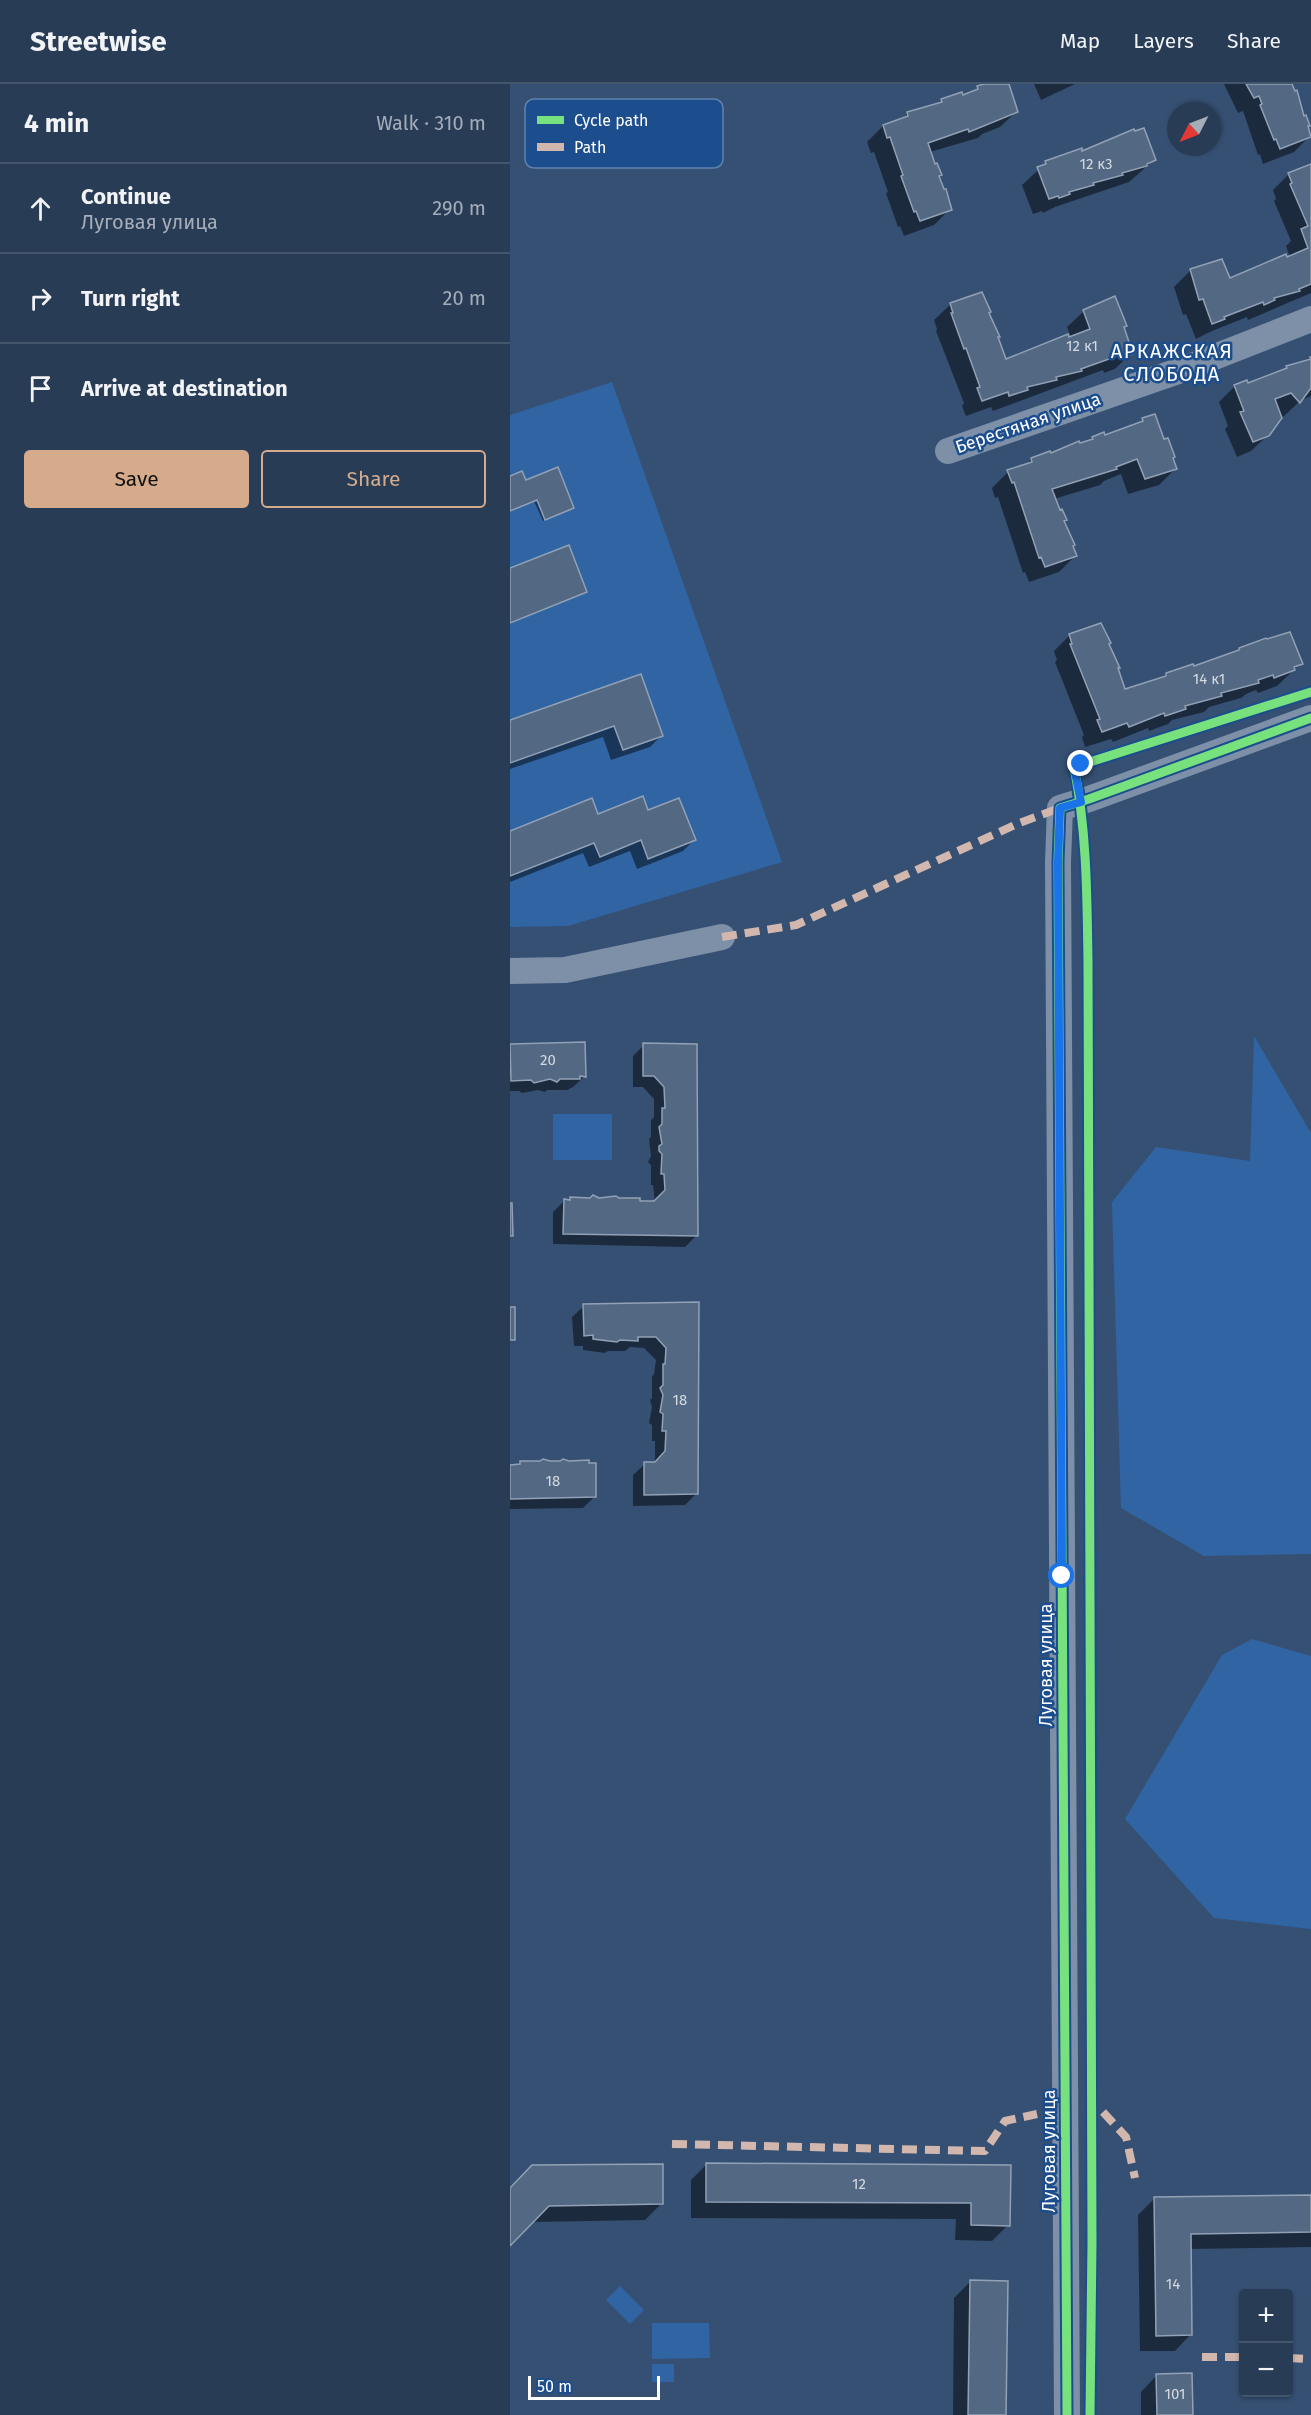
<!DOCTYPE html>
<html lang="en">
<head>
<meta charset="utf-8">
<style>
  body { margin:0; font-family:"Fira Sans",sans-serif; background:#344760; color:#f1f3f6 }
  .controls { position:absolute; right:18px; bottom:18px; display:grid; overflow:hidden; border-radius:6px; box-shadow:0 2px 4px #0004 }
  .controls button { width:54px; height:54px; display:grid; place-items:center; padding:0; border:0; border-bottom:2px solid #44566c; background:#283c56; color:#f1f3f6; font:30px sans-serif }
  .compass { position:absolute; left:657px; top:18px; width:54px; height:54px; border-radius:50%; background:#283c56; box-shadow:0 2px 4px #0004; rotate:228deg }
  .scale { position:absolute; left:18px; bottom:15px; width:132px; box-sizing:border-box; padding-left:6px; border:3px solid #fff; border-top:0; font-size:16px; line-height:21px; white-space:nowrap; color:#fff; -webkit-text-stroke:4px #1c4d8d; paint-order:stroke }
  .stop { position:absolute; width:18px; height:18px; margin:-14px; border:4px solid #1a73e8; border-radius:50%; background:#fff }
  .stop.end { background:#1a73e8; border-color:#fff; box-shadow:0 2px 6px #0008 }
  .list { margin:0; padding:0; list-style:none }
  h2 { display:flex; justify-content:space-between; align-items:center; height:78px; margin:0; padding:0 24px; font-size:26px }
  h2 small { font-size:20px; font-weight:400; color:#a5adb9 }
  .list li { display:grid; grid-template-columns:39px 1fr auto; gap:18px; align-items:center; box-sizing:border-box; height:90px; padding:0 24px; border-top:2px solid #44566c }
  .list b { display:block; font-size:22px; white-space:nowrap }
  .list p { margin:0; font-size:20px; white-space:nowrap; color:#a5adb9 }
  .list em { font-size:20px; font-style:normal; color:#a5adb9 }
  .actions { display:flex; gap:12px; padding:18px 24px }
  .actions a { flex:1; padding:14px 0; border:2px solid #d6ab8b; border-radius:6px; text-align:center; font-size:21px; color:#d6ab8b }
  .actions .main { background:#d6ab8b; color:#111 }
  .icon { flex:none; width:33px; height:33px; fill:none; stroke:currentColor; stroke-width:2; stroke-linecap:round; stroke-linejoin:round }
  .map { position:relative; flex:none; width:801px; height:2331px; overflow:hidden }
  header { display:flex; align-items:center; gap:36px; box-sizing:border-box; height:84px; padding:0 30px; background:#283c56; border-bottom:2px solid #44566c }
  header strong { font-size:28px }
  nav { display:flex; gap:33px; margin-inline-start:auto; font-size:21px }
  main { display:flex }
  aside { flex:1; background:#283c56 }
  .map>svg:first-child { display:block }
  .green { fill:#3064a3 }
  .shadow { fill:#0007 }
  .building { fill:#526883; stroke:#92a1b5; stroke-width:1.5 }
  .lines { fill:none; stroke-linecap:round; stroke-linejoin:round }
  .minor { stroke:#7d90a7; stroke-width:26 }
  .quiet { stroke:#d1b7ad; stroke-width:8; stroke-dasharray:15 8; stroke-linecap:butt }
  .cycleway-casing { stroke:#1c4d8d; stroke-width:13 }
  .cycleway { stroke:#77e17e; stroke-width:9 }
  .route { stroke:#1a73e8; stroke-width:8 }
  .labels { text-anchor:middle; stroke-width:5; stroke-linejoin:round; paint-order:stroke }
  .number-label { font-size:15px; fill:#d4d9e0 }
  .street-label { font-size:18px; fill:#fff; stroke:#1c4d8d }
  .neighbourhood-label { font-size:20px; letter-spacing:1.5px; fill:#fff; stroke:#1c4d8d }
  .key { fill:#1c4d8d; stroke:#6082af; stroke-width:1.5 }
  .key-label { font-size:16px; fill:#fff }
</style>
</head>
<body>
<header>
<strong>Streetwise</strong>
<nav><a>Map</a><a>Layers</a><a>Share</a></nav>
</header>
<main>
<aside>
<h2>4 min<small>Walk · 310 m</small></h2>
<ul class="list">
<li><svg class="icon" aria-label="ahead" viewBox="0 0 24 24"><path d="M12 20V5M6 11l6-6 6 6"/></svg><div><b>Continue</b><p>Луговая улица</p></div><em>290 m</em></li>
<li><svg class="icon" aria-label="right" viewBox="0 0 24 24"><path d="M7 20v-9h11M14 6l5 5-5 5"/></svg><div><b>Turn right</b></div><em>20 m</em></li>
<li><svg class="icon" aria-label="arrive" viewBox="0 0 24 24"><path d="M6 21V4h12l-3 4 3 4H6"/></svg><div><b>Arrive at destination</b></div></li>
</ul>
<div class="actions"><a class="main">Save</a><a>Share</a></div>
</aside>
<div class="map">
<svg width="801" height="2331" viewBox="0 0 801 2331">
  <rect width="100%" height="100%" fill="#365073"/>
  <!-- green -->
  <g class="green">
    <path d="M102,298L272,778L58,842L0,843V331Z"/>
    <path d="M744,952L801,1049V1470L694,1472L611,1424L602,1118L646,1063L740,1077Z"/>
    <rect x="43" y="1030" width="59" height="46"/>
    <path d="M742,1555L801,1572V1845L704,1834L615,1735L712,1571Z"/>
    <path d="M110,2202L134,2226L120,2240L96,2216Z"/>
    <path d="M142,2239H199L200,2274L142,2275Z"/>
    <rect x="142" y="2280" width="22" height="18"/>
  </g>
  <!-- shadow -->
  <g class="shadow">
    <path d="M479,0H497L507,27L490,43L472,50L468,54L420,68L440,125L424,141L394,152L390,142L388,143L376,109L378,108L364,68L361,69L357,58L373,42L391,36L397,30L427,21L432,16L463,9L468,4Z"/>
    <path d="M524,0H565L531,16Z"/>
    <path d="M714,0H781L800,52L784,68L753,80L750,70L748,71L733,27L728,29Z"/>
    <path d="M571,69L644,76L619,98L545,123L533,129L532,127L523,130L512,101L536,79Z"/>
    <path d="M801,82V209L738,236L737,233L702,247L686,255L676,230L673,231L664,203L681,186L719,196L780,173L776,162L781,157L764,117L766,115L763,106L779,90Z"/>
    <path d="M441,220L478,229L495,277L561,253L557,243L574,227L616,242L612,245L621,269L605,285L594,289L593,286L483,327L481,323L456,332L452,322L454,319L426,247L427,245L424,236Z"/>
    <path d="M801,276V312L790,317L773,333L772,332L758,351L741,367L727,373L715,345L718,342L709,318L725,302L737,301Z"/>
    <path d="M633,336L662,375L665,385L649,401L618,410L611,390L594,397L590,401L544,415L565,472L549,488L519,498L515,488L513,489L488,413L485,414L482,404L498,388L515,382L522,375L540,371L579,358L583,354L593,353L628,340Z"/>
    <path d="M0,394L15,398L62,424L33,437L24,417L0,427Z"/>
    <path d="M0,486L75,508L0,539Z"/>
    <path d="M560,551L597,560L614,607L653,594L657,590L726,569L730,565L791,579L767,602L748,609L746,606L736,610L731,614L699,623L694,628L662,636L658,640L639,647L638,644L603,658L601,655L575,663L572,653L574,651L545,578L547,576L544,567Z"/>
    <path d="M130,592L151,652L140,663L101,676L93,653L0,685V638Z"/>
    <path d="M138,728L184,756L173,767L127,785L120,767L79,783L73,769L0,798V748L87,732Z"/>
    <path d="M73,960L75,992L63,1003L57,1006H37L35,1008L28,1006L12,1009L9,1007H0V961Z"/>
    <path d="M134,961L186,962V1152L175,1163L43,1160V1128L54,1117L61,1115H108L145,1119L143,1101H141V1081L138,1078L141,1072L139,1055L141,1053V1036L144,1033V1015L133,1003H123V972Z"/>
    <path d="M187,1220L186,1410L175,1421L123,1422V1391L135,1380L145,1379V1357H142V1341L139,1339L142,1323L140,1316L142,1314V1293L144,1290L146,1276L134,1264L120,1263L115,1267H98L95,1269L73,1266V1262H64L62,1233L74,1222Z"/>
    <path d="M11,1379L85,1412L73,1424L0,1425V1382H7Z"/>
    <path d="M197,2080L500,2083L498,2141L482,2157L445,2156L446,2135L181,2134V2096Z"/>
    <path d="M0,2106L152,2119L135,2136L22,2138L0,2160Z"/>
    <path d="M801,2112V2163L680,2165L681,2250L665,2267H630L628,2131L644,2115Z"/>
    <path d="M460,2198L495,2331H443L444,2214Z"/>
    <path d="M647,2291L681,2331H631V2308Z"/>
  </g>
  <!-- building -->
  <g class="building">
    <path d="M474,0H499L508,28L459,48L458,45L418,59L425,80L427,79L432,91L429,92L434,105H436L442,126L410,137L406,127L404,128L391,92L393,91L380,53L377,54L373,41L398,32L397,28L432,18L431,15L452,8L453,11L468,5L467,2Z"/>
    <path d="M736,0H782L785,7L787,6L794,32L796,31L800,42H798L801,53L770,65L766,55L764,56L750,21L752,20L749,12L744,14Z"/>
    <path d="M634,44L646,76L637,80V82L612,89L613,91L583,99L584,101L559,108L560,110L549,114L548,112L539,115L527,83L536,80L535,77L572,64V67L624,45L625,47Z"/>
    <path d="M801,80V200L789,205L790,207L764,214L765,216L754,221L753,218L714,233L715,235L702,240L693,215L689,216L680,185L712,175L720,194L776,170L777,173L798,164L791,145L798,142L780,100L782,99L778,89Z"/>
    <path d="M472,208L481,228L479,229L490,253H488L496,275L558,250L559,253L580,245L573,226L605,212L617,242L614,243L623,270L610,274V271L571,285L572,287L546,293L547,296L517,303L518,306L499,312L498,308L472,317L467,304L470,303L456,264L454,265L441,229H443L440,219Z"/>
    <path d="M800,273H801V304L790,319L781,309L765,315L772,334L759,352L743,358L730,328L734,327L724,301L737,296L738,299L777,284L776,282L801,275Z"/>
    <path d="M645,330L654,355L658,354L665,373L663,374L667,385L635,395L627,375L606,383L607,385L542,405L550,426L552,425L557,436L554,437L565,461L563,462L567,472L535,483L531,473L529,474L504,398L502,399L497,386L522,378L521,374L540,367L541,369L569,357L570,359L583,355L582,353L594,348L595,351L633,337L632,334Z"/>
    <path d="M48,383L64,424L35,436L27,416L0,427V392L12,387L16,396Z"/>
    <path d="M59,461L77,508L0,539V484Z"/>
    <path d="M591,539L601,559L599,560L610,584H608L615,605L656,592V589L683,580L684,582L729,566V564L756,554L757,555L780,548L793,580L784,583L785,586L764,594L763,591L748,596L749,599L711,609L712,612L675,622L676,625L655,632L654,629L619,643L617,639L592,648L587,636L590,635L560,560H562L559,550Z"/>
    <path d="M131,590L153,652L113,666L104,642L0,679V636Z"/>
    <path d="M133,712L138,726L169,714L186,756L138,775L131,756L90,773L84,759L0,792V747L82,714L88,730Z"/>
    <path d="M75,958L76,993L70,992V995H50L47,998L40,995L24,999L21,996L1,997L0,960Z"/>
    <path d="M133,959L187,960L188,1152L53,1150L54,1115L60,1116V1113L80,1114L83,1111L89,1114L106,1112L109,1114H130V1117H144L155,1106L154,1090H151L152,1070L149,1067V1062L152,1060L149,1043L152,1040V1024H155L154,1003L144,992H133Z"/>
    <path d="M0,1119H2L3,1152H0Z"/>
    <path d="M189,1218L188,1410L134,1411V1378H145L155,1367L156,1347H152L153,1330L150,1328L153,1311L150,1304L153,1301V1280H155L156,1264L146,1253H128V1257L110,1256L107,1258L83,1255V1251L74,1252L73,1220Z"/>
    <rect x="0" y="1223" width="5" height="33"/>
    <path d="M33,1375L40,1377H50L53,1375L59,1377L79,1376V1379H86V1413L0,1415V1381L10,1380V1377H30Z"/>
    <path d="M196,2079L501,2081L500,2142L461,2141V2119L196,2118Z"/>
    <path d="M153,2080V2120L39,2122L0,2162V2104L22,2081Z"/>
    <path d="M801,2111V2148L681,2150L682,2251L646,2252L644,2113Z"/>
    <path d="M460,2196L498,2197L496,2331H458Z"/>
    <path d="M682,2289L683,2331H647L646,2290Z"/>
  </g>
  <g class="lines">
    <!-- minor -->
    <g class="minor">
      <path d="M438,367L674,285L801,235"/>
      <path d="M0,887L55,886L212,853"/>
      <path d="M557,2331L548,778L550,724L579,715L801,634"/>
    </g>
    <!-- quiet -->
    <g class="quiet">
      <path d="M212,853L286,841L507,740L550,724"/>
      <path d="M593,2028L616,2053L625,2094"/>
      <path d="M162,2060L475,2067L495,2037L527,2030"/>
      <path d="M692,2273H734"/>
      <path d="M778,2274L801,2275"/>
    </g>
    <!-- cycleway casing -->
    <g class="cycleway-casing">
      <g id="cycleway">
        <path d="M557,2331L548,778L550,724L579,715L801,634"/>
        <path d="M580,2331L582,2159L578,878C577,813 577,748 564,683L801,608"/>
      </g>
    </g>
    <!-- cycleway -->
    <use href="#cycleway" class="cycleway"/>
  </g>
  <g class="lines">
    <!-- route -->
    <path class="route" d="M552,1492L548,778L550,724L571,718L564,683L571,680"/>
  </g>
  <g class="labels">
    <!-- number labels -->
    <g class="number-label">
      <text x="586" y="85">12 к3</text>
      <text x="572" y="267">12 к1</text>
      <text x="699" y="600">14 к1</text>
      <text x="38" y="981">20</text>
      <text x="170" y="1321">18</text>
      <text x="43" y="1402">18</text>
      <text x="349" y="2105">12</text>
      <text x="663" y="2205">14</text>
      <text x="665" y="2315">101</text>
    </g>
    <!-- street labels -->
    <g class="street-label">
      <text transform="translate(518 339) rotate(-19)" y="6">Берестяная улица</text>
      <text transform="translate(536 1581) rotate(-90)" y="6">Луговая улица</text>
      <text transform="translate(539 2067) rotate(-90)" y="6">Луговая улица</text>
    </g>
    <!-- neighbourhood labels -->
    <g class="neighbourhood-label">
      <text x="662" y="274">АРКАЖСКАЯ<tspan x="662" dy="23">СЛОБОДА</tspan></text>
    </g>
  </g>
  <!-- legend -->
  <rect x="15" y="15" width="198" height="69" rx="9" class="key"/>
  <rect x="27" y="32" width="27" height="8" fill="#77e17e"/>
  <rect x="27" y="59" width="27" height="8" fill="#d1b7ad"/>
  <g class="key-label">
    <text x="64" y="42">Cycle path</text>
    <text x="64" y="69">Path</text>
  </g>
</svg>
<div class="controls">
<button>+</button>
<button>−</button>
</div>
<svg class="compass" viewBox="-18 -18 36 36"><path d="M0-13l5 13h-10z" fill="#e53935"/><path d="M0 13l5-13h-10z" fill="#a5adb9"/></svg>
<div class="scale">50 m</div>
<div class="stop" style="left:552px;top:1492px"></div>
<div class="stop end" style="left:571px;top:680px"></div>
</div>
</main>
</body>
</html>
